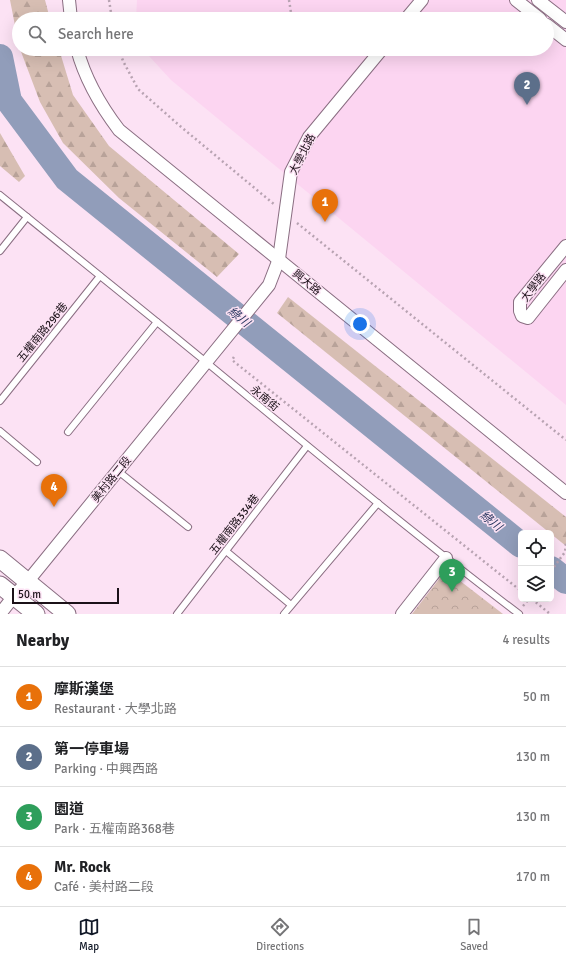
<!DOCTYPE html>
<html lang="en">
<head>
<meta charset="utf-8">
<style>
  body { margin:0; font-family:Signika,"Noto Sans TC",sans-serif; background:#f6f6f6; color:#202124 }
  .controls { position:absolute; right:12px; bottom:12px; display:grid; overflow:hidden; border-radius:6px; box-shadow:0 4px 16px #0002 }
  .controls button { width:36px; height:36px; display:grid; place-items:center; padding:0; border:0; border-bottom:1px solid #e0e0e0; background:#fff; color:#202124; font:20px sans-serif }
  .scale { position:absolute; left:12px; bottom:10px; width:107px; box-sizing:border-box; padding-left:4px; border:2px solid #1b1118; border-top:0; font-size:11px; line-height:14px; white-space:nowrap; color:#1b1118; -webkit-text-stroke:3px #fce2f4; paint-order:stroke }
  .you { position:absolute; left:360px; top:324px; width:14px; height:14px; margin:-10px; border:3px solid #fff; border-radius:50%; background:#1a73e8; box-shadow:0 0 0 6px #1a73e833 }
  .badge { display:grid; place-items:center; width:26px; height:26px; border-radius:50%; background:#111827; color:#fff; font-size:13px; font-weight:700 }
  .pin { position:absolute; translate:-50% -33px; filter:drop-shadow(0 1px 2px #0008) }
  .pin::after { content:''; position:absolute; top:21px; width:14px; height:12px; background:inherit; clip-path:polygon(0 0,100% 0,50% 100%) }
  .list { margin:0; padding:0; list-style:none }
  h2 { display:flex; justify-content:space-between; align-items:center; height:52px; margin:0; padding:0 16px; font-size:17px }
  h2 small { font-size:13px; font-weight:400; color:#757577 }
  .list li { display:grid; grid-template-columns:26px 1fr auto; gap:12px; align-items:center; box-sizing:border-box; height:60px; padding:0 16px; border-top:1px solid #e0e0e0 }
  .list b { display:block; font-size:15px; white-space:nowrap }
  .list p { margin:0; font-size:13px; white-space:nowrap; color:#757577 }
  .list em { font-size:13px; font-style:normal; color:#757577 }
  .icon { flex:none; width:22px; height:22px; fill:none; stroke:currentColor; stroke-width:2; stroke-linecap:round; stroke-linejoin:round }
  .map { position:relative; flex:none; width:566px; height:614px; overflow:hidden }
  .search { position:absolute; background:#fff; box-shadow:0 4px 16px #0002; left:12px; right:12px; top:12px; height:44px; display:flex; align-items:center; gap:10px; box-sizing:border-box; padding:0 14px; border-radius:22px; color:#757577; font-size:15px }
  .sheet { height:292px; background:#fff }
  nav { display:flex; justify-content:space-around; align-items:center; box-sizing:border-box; height:56px; border-top:1px solid #e0e0e0; background:#fff; font-size:11px; color:#757577 }
  nav a { display:grid; justify-items:center; gap:2px }
  nav .on { color:#111827 }
  .map>svg:first-child { display:block }
  .built { fill:#fcd5f1 }
  .forest { fill:url(#forest-firs) }
  .park { fill:url(#park-crowns) }
  .lines { fill:none; stroke-linecap:round; stroke-linejoin:round }
  .river { stroke:#919dba; stroke-width:26 }
  .service-casing { stroke:#8a6e82; stroke-width:8 }
  .minor-casing { stroke:#8a6e82; stroke-width:14 }
  .secondary-casing { stroke:#8a6e82; stroke-width:19 }
  .path { stroke:#b8a3b2; stroke-width:2.5; stroke-dasharray:2 3; stroke-linecap:butt }
  .service { stroke:#fff; stroke-width:6 }
  .minor { stroke:#fff; stroke-width:12 }
  .secondary { stroke:#fff; stroke-width:17 }
  .labels { text-anchor:middle; stroke-width:3; stroke-linejoin:round; paint-order:stroke }
  .street-label { font-size:11px; fill:#1b1118; stroke:#fce2f4 }
  .water-label { font-size:12px; font-style:italic; fill:#27355e; stroke:#fce2f4 }
</style>
</head>
<body>
<div class="map">
<svg width="566" height="614" viewBox="0 0 566 614">
  <defs>
    <pattern id="forest-firs" width="22" height="20" patternUnits="userSpaceOnUse"><rect width="22" height="20" fill="#d7beb3"/><path d="M5 1l3.5 6h-7zM16 11l3.5 6h-7z" fill="#b8a299"/></pattern>
    <pattern id="park-crowns" width="20" height="18" patternUnits="userSpaceOnUse"><rect width="20" height="18" fill="#d7beb3"/><path d="M2 6a3 3 0 1 1 6 0M12 15a3 3 0 1 1 6 0" fill="none" stroke="#b8a299"/></pattern>
  </defs>
  <rect width="100%" height="100%" fill="#fce2f4"/>
  <!-- built -->
  <path class="built" d="M137,0H566V405L171,80L149,56L145,49H547V19H136Z"/>
  <!-- forest -->
  <g class="forest">
    <path d="M10,0H45L50,19H19V46Z"/>
    <path d="M20,49H59L73,95L109,146L239,254L217,277L119,198L63,143L40,102Z"/>
    <path d="M0,133L25,176L19,182L0,166Z"/>
    <path d="M288,297L566,517V546L277,313Z"/>
  </g>
  <!-- park -->
  <path class="park" d="M446,570L503,614H412Z"/>
  <g class="lines">
    <!-- river -->
    <g class="river">
      <path d="M0,57L9,101L67,179L521,545"/>
      <path d="M551,569L566,581"/>
    </g>
    <!-- service casing -->
    <g class="service-casing">
      <g id="service">
        <path d="M0,195C69,251 138,306 206,362C309,447 412,533 519,614"/>
        <path d="M0,251L27,217"/>
        <path d="M0,401L100,276"/>
        <path d="M0,431L37,462"/>
        <path d="M68,432L157,322"/>
        <path d="M118,471L188,527"/>
        <path d="M226,551L291,605"/>
        <path d="M177,614L307,446"/>
        <path d="M284,614L378,503"/>
      </g>
    </g>
    <!-- minor casing -->
    <g class="minor-casing">
      <g id="minor">
        <path d="M69,0L71,19"/>
        <path d="M516,0L540,19"/>
        <path d="M538,0L566,22"/>
        <path d="M406,19L422,0"/>
        <path d="M547,25L566,40"/>
        <path d="M77,49C85,79 100,105 119,130L566,493"/>
        <path d="M566,246L520,302V311L522,316L528,318L566,270"/>
        <path d="M0,614L14,596L28,581L269,285L279,259L291,172L309,137L382,49"/>
        <path d="M402,614L446,558"/>
      </g>
    </g>
    <!-- secondary casing -->
    <g class="secondary-casing">
      <g id="secondary">
        <path d="M0,559L67,614"/>
        <path d="M0,585L36,614"/>
      </g>
    </g>
    <!-- path -->
    <g class="path">
      <path d="M109,0L112,19"/>
      <path d="M289,0L292,19"/>
      <path d="M119,49L123,61L138,89L180,126L275,205"/>
      <path d="M297,223L566,440"/>
      <path d="M234,357L232,360L521,591"/>
      <path d="M551,571L565,552L566,542"/>
      <path d="M532,599L550,614"/>
      <path d="M523,606L529,599"/>
    </g>
    <!-- service -->
    <use href="#service" class="service"/>
    <!-- minor -->
    <use href="#minor" class="minor"/>
    <!-- secondary -->
    <use href="#secondary" class="secondary"/>
  </g>
  <g class="labels">
    <!-- street labels -->
    <g class="street-label">
      <text transform="translate(302 154) rotate(-63)" y="4">大學北路</text>
      <text transform="translate(307 282) rotate(39)" y="4">興大路</text>
      <text transform="translate(533 287) rotate(-53)" y="4">大學路</text>
      <text transform="translate(42 332) rotate(-51)" y="4">五權南路296巷</text>
      <text transform="translate(265 398) rotate(40)" y="4">永南街</text>
      <text transform="translate(111 479) rotate(-51)" y="4">美村路二段</text>
      <text transform="translate(234 524) rotate(-52)" y="4">五權南路334巷</text>
    </g>
    <!-- water labels -->
    <g class="water-label">
      <text transform="translate(239 317) rotate(39)" y="4">綠川</text>
      <text transform="translate(491 521) rotate(39)" y="4">綠川</text>
    </g>
  </g>
</svg>
<div class="controls">
<button><svg class="icon" aria-label="locate" viewBox="0 0 24 24"><circle cx="12" cy="12" r="6"/><path d="M12 2v4M12 18v4M2 12h4M18 12h4"/></svg></button>
<button><svg class="icon" aria-label="layers" viewBox="0 0 24 24"><path d="M12 4l9 5-9 5-9-5zM3 14l9 5 9-5"/></svg></button>
</div>
<div class="scale">50 m</div>
<div class="you"></div>
<div class="pin badge" style="left:325px;top:222px;background:#e8710a">1</div>
<div class="pin badge" style="left:527px;top:105px;background:#5c6f8a">2</div>
<div class="pin badge" style="left:452px;top:592px;background:#2e9e5b">3</div>
<div class="pin badge" style="left:54px;top:507px;background:#e8710a">4</div>
<div class="search"><svg class="icon" aria-label="search" viewBox="0 0 24 24"><circle cx="10" cy="10" r="6"/><path d="M15 15l6 6"/></svg>Search here</div>
</div>
<section class="sheet">
<h2>Nearby<small>4 results</small></h2>
<ul class="list">
<li><span class="badge" style="background:#e8710a">1</span><div><b>摩斯漢堡</b><p>Restaurant · 大學北路</p></div><em>50 m</em></li>
<li><span class="badge" style="background:#5c6f8a">2</span><div><b>第一停車場</b><p>Parking · 中興西路</p></div><em>130 m</em></li>
<li><span class="badge" style="background:#2e9e5b">3</span><div><b>園道</b><p>Park · 五權南路368巷</p></div><em>130 m</em></li>
<li><span class="badge" style="background:#e8710a">4</span><div><b>Mr. Rock</b><p>Café · 美村路二段</p></div><em>170 m</em></li>
</ul>
</section>
<nav>
<a class="on"><svg class="icon" aria-label="map" viewBox="0 0 24 24"><path d="M3 6l6-2 6 2 6-2v14l-6 2-6-2-6 2zM9 4v14M15 6v14"/></svg>Map</a>
<a><svg class="icon" aria-label="directions" viewBox="0 0 24 24"><path d="M12 3l9 9-9 9-9-9zM9 14v-3h6M13 9l2 2-2 2"/></svg>Directions</a>
<a><svg class="icon" aria-label="saved" viewBox="0 0 24 24"><path d="M7 4h10v16l-5-4-5 4z"/></svg>Saved</a>
</nav>
</body>
</html>
